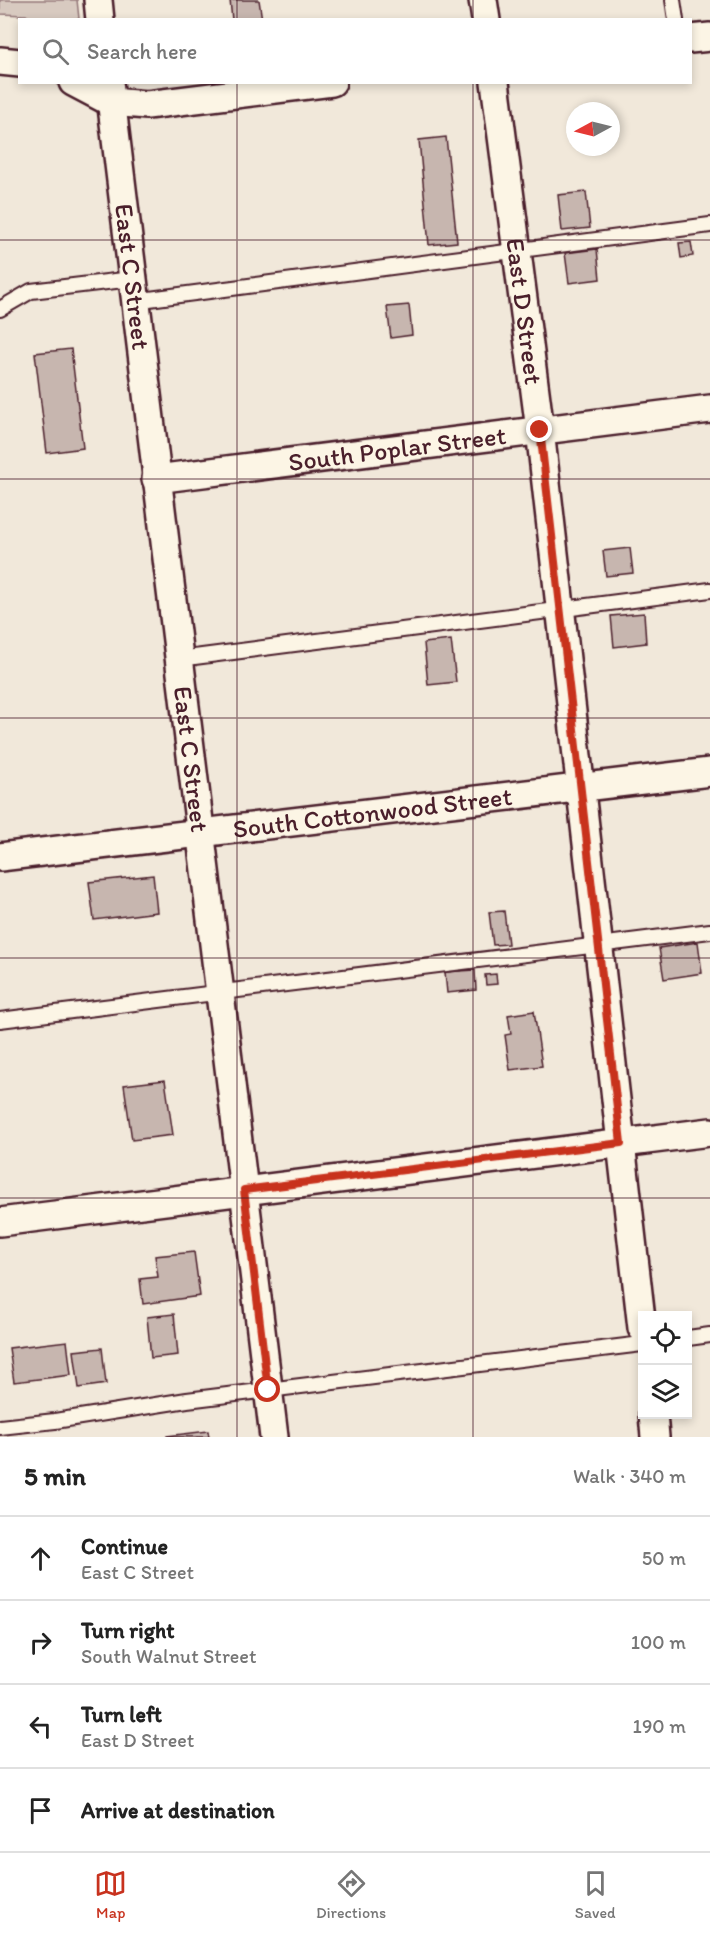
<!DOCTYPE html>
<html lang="en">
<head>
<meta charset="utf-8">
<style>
  body { margin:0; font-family:Itim,sans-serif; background:#f2f2f2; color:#222 }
  .controls { position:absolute; right:18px; bottom:18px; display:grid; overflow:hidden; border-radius:0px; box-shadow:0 3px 9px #0003 }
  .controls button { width:54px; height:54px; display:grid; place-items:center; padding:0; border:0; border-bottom:2px solid #e0e0e0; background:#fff; color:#222; font:30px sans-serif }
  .compass { position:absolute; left:566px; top:102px; width:54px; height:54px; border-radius:50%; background:#fff; box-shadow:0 3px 9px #0003; rotate:263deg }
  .stop { position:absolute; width:18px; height:18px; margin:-14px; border:4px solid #c8321e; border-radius:50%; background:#fff }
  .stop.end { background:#c8321e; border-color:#fff; box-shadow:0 2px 6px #0008 }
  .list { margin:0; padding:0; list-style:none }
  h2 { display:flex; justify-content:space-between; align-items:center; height:78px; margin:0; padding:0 24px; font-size:26px }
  h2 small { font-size:20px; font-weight:400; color:#767676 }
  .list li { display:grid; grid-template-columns:39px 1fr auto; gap:18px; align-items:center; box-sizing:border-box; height:84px; padding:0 24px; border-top:2px solid #e0e0e0 }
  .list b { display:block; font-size:22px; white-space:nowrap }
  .list p { margin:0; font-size:20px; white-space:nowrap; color:#767676 }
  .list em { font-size:20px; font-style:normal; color:#767676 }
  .icon { flex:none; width:33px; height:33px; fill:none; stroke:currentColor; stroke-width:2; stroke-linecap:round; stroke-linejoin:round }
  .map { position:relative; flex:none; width:710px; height:1437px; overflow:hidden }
  .search { position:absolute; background:#fff; box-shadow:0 3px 9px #0003; left:18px; right:18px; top:18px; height:66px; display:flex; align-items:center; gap:15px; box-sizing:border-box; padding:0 21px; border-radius:0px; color:#767676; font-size:22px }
  .sheet { height:414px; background:#fff }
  nav { display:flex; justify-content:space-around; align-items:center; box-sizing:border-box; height:84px; border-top:2px solid #e0e0e0; background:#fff; font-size:16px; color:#767676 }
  nav a { display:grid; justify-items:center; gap:3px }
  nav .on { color:#c8321e }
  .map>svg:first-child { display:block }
  .green { fill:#d8cac0; stroke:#917476; stroke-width:1.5 }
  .building { fill:#c7b6af; stroke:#4a1f2b; stroke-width:1.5 }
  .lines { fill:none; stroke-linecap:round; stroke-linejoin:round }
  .service-casing { stroke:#4a1f2b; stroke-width:18 }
  .minor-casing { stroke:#4a1f2b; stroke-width:32 }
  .service { stroke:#fcf5e5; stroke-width:14 }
  .minor { stroke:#fcf5e5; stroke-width:27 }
  .route { stroke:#c8321e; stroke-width:8 }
  .grid { fill:none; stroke:#4a1f2b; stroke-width:1.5; stroke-opacity:0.55 }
  .labels { text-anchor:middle; stroke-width:5; stroke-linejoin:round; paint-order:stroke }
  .street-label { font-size:26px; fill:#4a1f2b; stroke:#fcf5e5 }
</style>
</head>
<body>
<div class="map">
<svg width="710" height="1437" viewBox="0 0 710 1437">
  <rect width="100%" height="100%" fill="#f1e8da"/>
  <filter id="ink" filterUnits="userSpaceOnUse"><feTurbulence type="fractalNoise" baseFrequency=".0167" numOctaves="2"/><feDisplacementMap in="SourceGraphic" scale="12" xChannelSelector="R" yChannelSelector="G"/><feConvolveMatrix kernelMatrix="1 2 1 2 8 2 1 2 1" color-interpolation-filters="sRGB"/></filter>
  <g filter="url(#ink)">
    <!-- green -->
    <path class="green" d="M0,0H77L79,19H31L26,15L0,14Z"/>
    <!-- building -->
    <g class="building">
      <path d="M230,0H259L262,20H232Z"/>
      <path d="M446,137L457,242L429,245L419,140Z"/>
      <path d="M586,192L590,228L562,231L558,195Z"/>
      <path d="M691,242L693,256L681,258L679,243Z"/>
      <path d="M597,249L600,279L569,283L565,253Z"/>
      <path d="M409,305L412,335L391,338L387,307Z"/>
      <path d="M71,349L83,448L47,453L35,353Z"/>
      <path d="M630,548L633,573L606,576L603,551Z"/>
      <path d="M644,613L646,643L614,647L611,616Z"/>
      <path d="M451,640L456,682L428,685L424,643Z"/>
      <path d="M153,875L157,912L94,920L89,882Z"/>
      <path d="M504,911L508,944L493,945L489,912Z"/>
      <path d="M698,942L702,973L664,979L659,948Z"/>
      <path d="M475,970L476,990L447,993L445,972Z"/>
      <path d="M496,974L497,984L486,985L485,975Z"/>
      <path d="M534,1011L542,1066L510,1070L505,1035L511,1034L508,1015Z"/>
      <path d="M165,1080L173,1135L132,1140L124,1085Z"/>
      <path d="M194,1252L200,1296L143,1304L140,1279L158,1277L155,1256Z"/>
      <path d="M174,1314L178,1355L151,1358L147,1317Z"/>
      <path d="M67,1341L71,1375L14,1382L9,1348Z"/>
      <path d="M102,1348L106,1384L79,1388L74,1351Z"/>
      <path d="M208,1431L209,1437H167V1436Z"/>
    </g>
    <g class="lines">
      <!-- service casing -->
      <g class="service-casing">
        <g id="service">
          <path d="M673,0L676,20"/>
          <path d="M134,301L710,225"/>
          <path d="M0,309L31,291L132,279"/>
          <path d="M179,659L710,590"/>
          <path d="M0,1020L710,931"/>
          <path d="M688,1338L710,1335"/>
          <path d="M0,1427L55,1421L187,1400L642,1344"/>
        </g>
      </g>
      <!-- minor casing -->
      <g class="minor-casing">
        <g id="minor">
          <path d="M98,0L100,20"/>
          <path d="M483,0L486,20"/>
          <path d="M690,39L710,37"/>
          <path d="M0,61L20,63"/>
          <path d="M73,82L111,102L147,105L332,82"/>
          <path id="s1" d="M109,82L274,1437"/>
          <path id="s2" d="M495,82L540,430L642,1328"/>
          <path id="s3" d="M156,479L710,409"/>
          <path id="s4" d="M0,857L710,772"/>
          <path d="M0,1222L710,1132"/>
          <path d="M653,1414L655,1437"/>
        </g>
      </g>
      <!-- service -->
      <use href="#service" class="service"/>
      <!-- minor -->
      <use href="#minor" class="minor"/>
    </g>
  </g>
  <g class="lines" filter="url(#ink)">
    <!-- route -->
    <path class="route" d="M268,1390L244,1190L621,1143L540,430"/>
  </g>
  <!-- grid -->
  <path class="grid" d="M237,0V20M473,0V20M237,82V1437M473,82V1437M0,240H710M0,479H710M0,718H710M0,958H710M0,1198H710"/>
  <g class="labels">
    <!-- street labels -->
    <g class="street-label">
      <text dy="9" stroke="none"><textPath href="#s1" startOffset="196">East C Street</textPath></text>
      <text dy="9" stroke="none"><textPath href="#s2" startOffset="231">East D Street</textPath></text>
      <text dy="9" stroke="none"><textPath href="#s3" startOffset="243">South Poplar Street</textPath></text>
      <text dy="9" stroke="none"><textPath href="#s1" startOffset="682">East C Street</textPath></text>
      <text dy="9" stroke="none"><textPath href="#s4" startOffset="375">South Cottonwood Street</textPath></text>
    </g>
  </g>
</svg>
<div class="controls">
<button><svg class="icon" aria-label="locate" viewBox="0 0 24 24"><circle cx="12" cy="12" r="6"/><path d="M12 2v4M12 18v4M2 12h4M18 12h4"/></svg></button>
<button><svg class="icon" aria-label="layers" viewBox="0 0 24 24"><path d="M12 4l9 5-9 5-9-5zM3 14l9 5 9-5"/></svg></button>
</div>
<svg class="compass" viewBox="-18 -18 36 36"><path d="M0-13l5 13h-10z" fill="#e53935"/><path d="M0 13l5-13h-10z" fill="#767676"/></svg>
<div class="stop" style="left:268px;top:1390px"></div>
<div class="stop end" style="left:540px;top:430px"></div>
<div class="search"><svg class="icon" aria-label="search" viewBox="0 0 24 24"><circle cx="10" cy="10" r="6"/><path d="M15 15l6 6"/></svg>Search here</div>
</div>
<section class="sheet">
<h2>5 min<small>Walk · 340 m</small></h2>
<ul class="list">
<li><svg class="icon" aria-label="ahead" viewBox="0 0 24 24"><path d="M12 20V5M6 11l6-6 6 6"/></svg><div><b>Continue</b><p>East C Street</p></div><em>50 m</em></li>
<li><svg class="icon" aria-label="right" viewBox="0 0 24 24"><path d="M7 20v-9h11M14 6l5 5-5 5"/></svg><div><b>Turn right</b><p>South Walnut Street</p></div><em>100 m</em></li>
<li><svg class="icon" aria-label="left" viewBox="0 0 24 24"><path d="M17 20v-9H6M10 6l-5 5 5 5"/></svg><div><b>Turn left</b><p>East D Street</p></div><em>190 m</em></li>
<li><svg class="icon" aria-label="arrive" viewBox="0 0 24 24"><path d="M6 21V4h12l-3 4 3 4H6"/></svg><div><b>Arrive at destination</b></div></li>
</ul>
</section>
<nav>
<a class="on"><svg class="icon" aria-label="map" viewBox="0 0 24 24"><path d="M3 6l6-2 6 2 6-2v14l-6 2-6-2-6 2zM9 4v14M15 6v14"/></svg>Map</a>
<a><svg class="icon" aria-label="directions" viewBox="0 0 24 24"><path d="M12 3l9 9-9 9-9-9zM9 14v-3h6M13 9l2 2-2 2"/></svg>Directions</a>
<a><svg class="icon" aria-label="saved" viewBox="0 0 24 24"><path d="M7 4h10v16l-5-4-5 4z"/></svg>Saved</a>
</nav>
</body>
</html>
